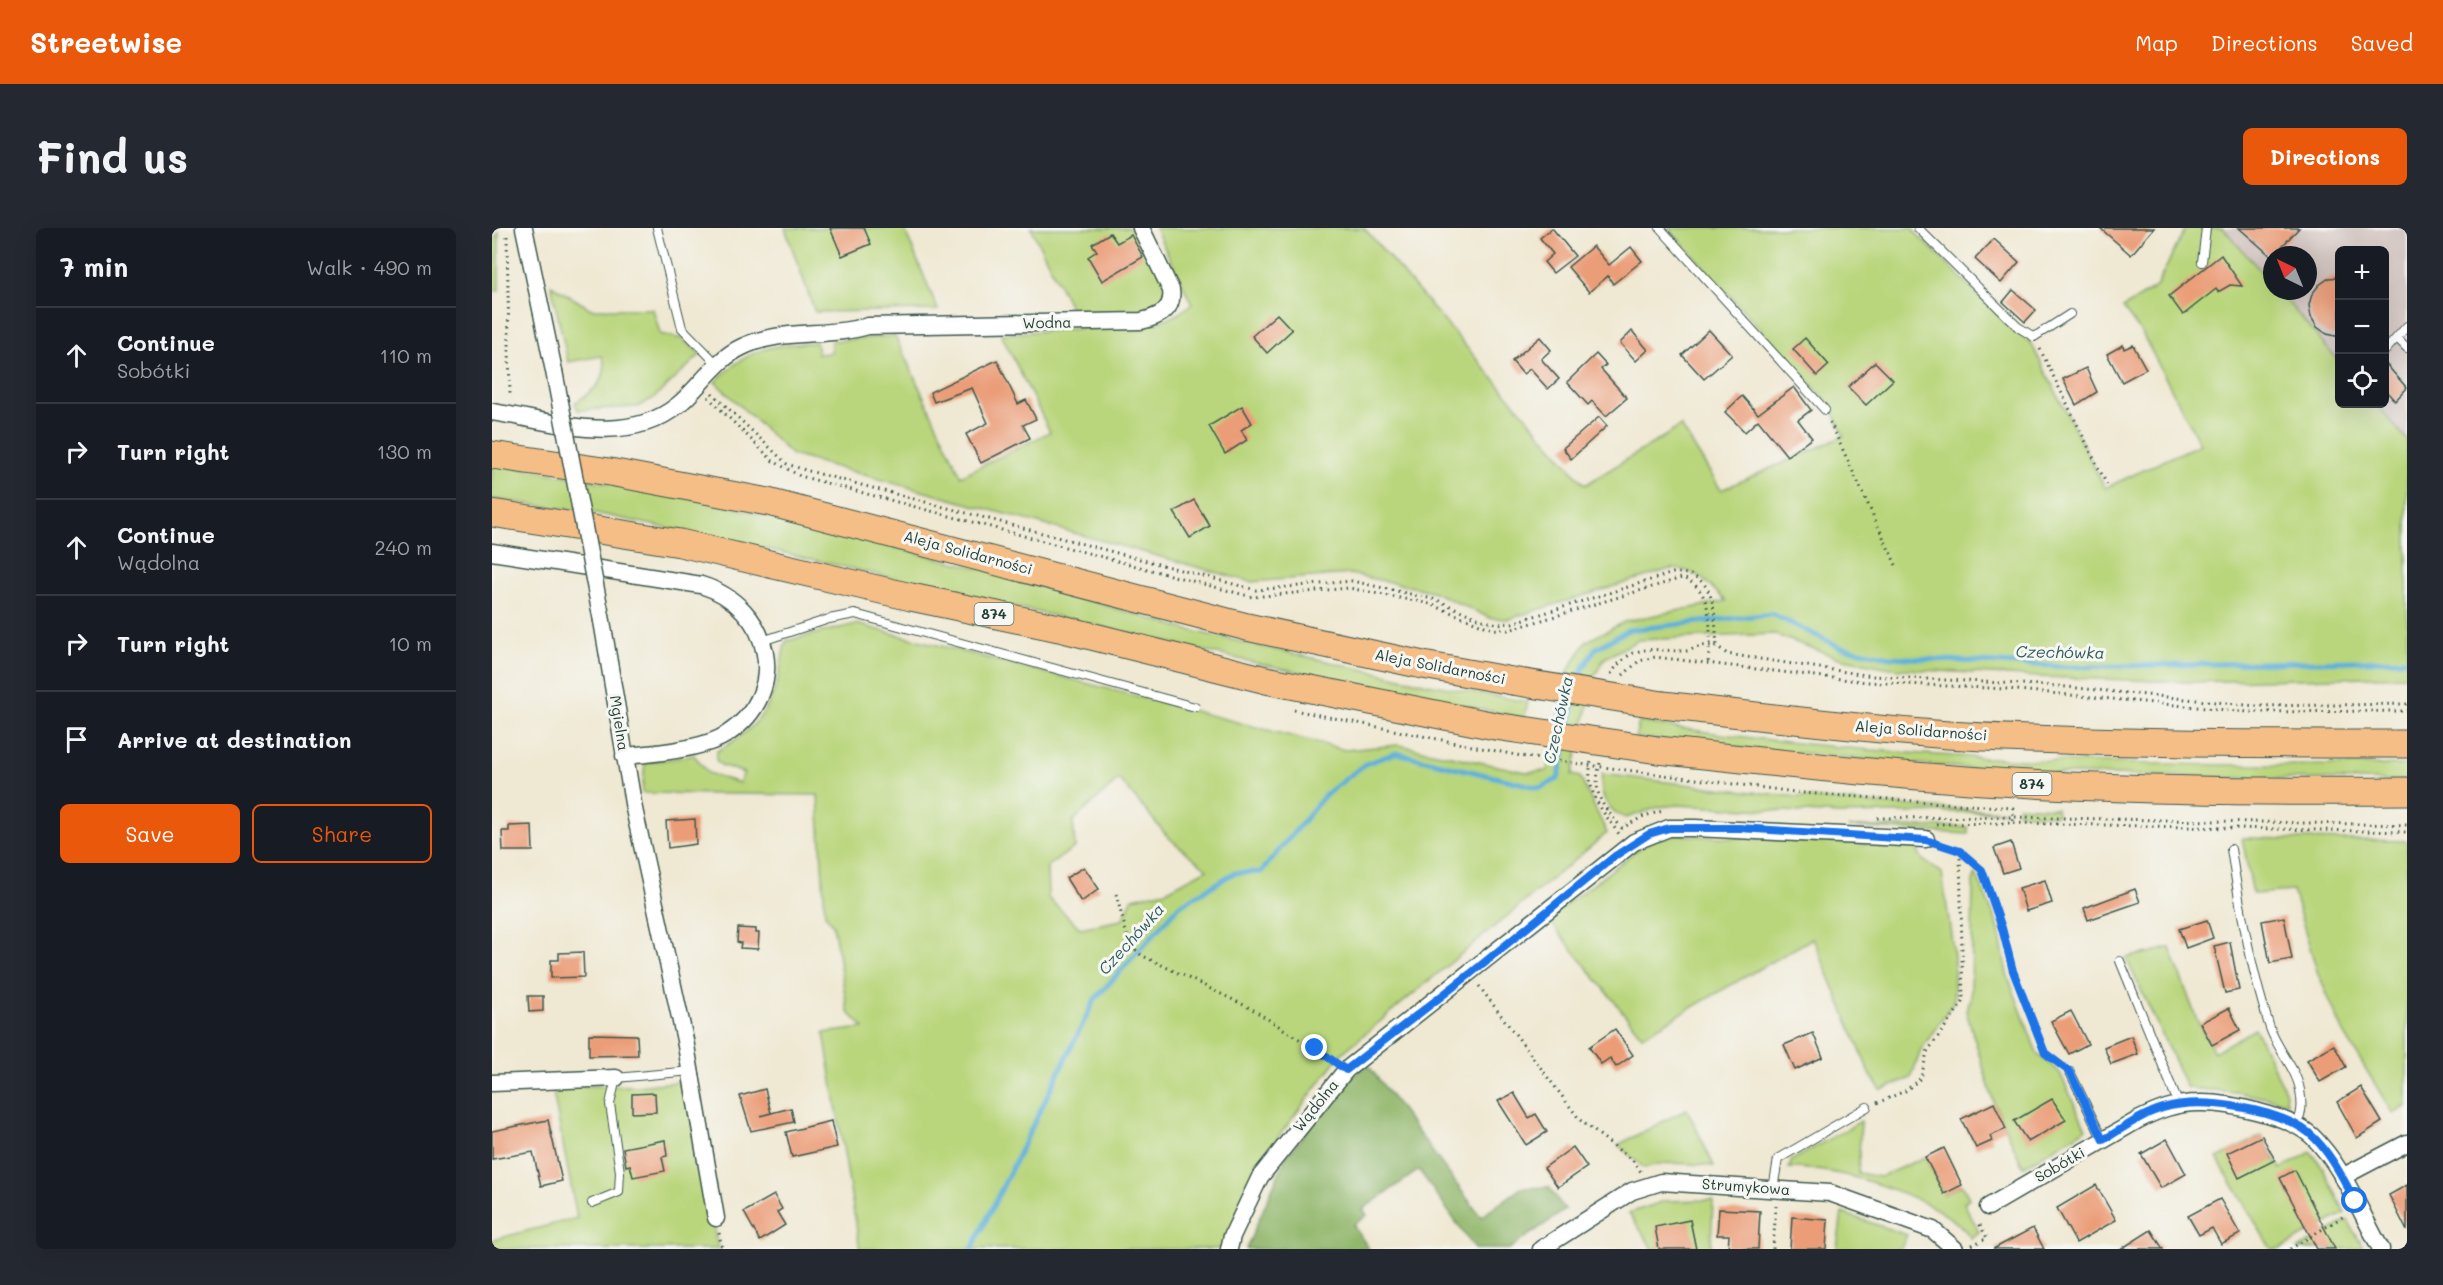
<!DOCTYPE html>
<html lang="en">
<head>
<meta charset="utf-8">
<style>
  body { margin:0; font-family:Mali,sans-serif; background:#242831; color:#f1f3f6 }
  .controls { position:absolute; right:18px; top:18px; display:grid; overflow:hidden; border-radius:9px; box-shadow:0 6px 24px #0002 }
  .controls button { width:54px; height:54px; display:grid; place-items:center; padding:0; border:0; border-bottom:2px solid #363941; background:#171b24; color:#f1f3f6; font:30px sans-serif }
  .compass { position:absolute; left:1771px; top:18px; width:54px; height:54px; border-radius:50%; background:#171b24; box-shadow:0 6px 24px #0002; rotate:317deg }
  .stop { position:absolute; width:18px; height:18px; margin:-14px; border:4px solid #1a73e8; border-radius:50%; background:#fff }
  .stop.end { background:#1a73e8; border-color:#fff; box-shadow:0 2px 6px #0008 }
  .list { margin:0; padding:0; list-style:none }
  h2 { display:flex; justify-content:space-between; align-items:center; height:78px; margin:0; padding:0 24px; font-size:26px }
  h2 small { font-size:20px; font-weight:400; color:#9ea1a6 }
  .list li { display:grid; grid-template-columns:39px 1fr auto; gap:18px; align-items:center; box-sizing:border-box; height:96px; padding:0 24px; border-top:2px solid #363941 }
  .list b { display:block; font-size:22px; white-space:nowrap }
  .list p { margin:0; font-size:20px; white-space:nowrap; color:#9ea1a6 }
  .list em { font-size:20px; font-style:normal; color:#9ea1a6 }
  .actions { display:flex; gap:12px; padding:18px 24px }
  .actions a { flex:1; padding:14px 0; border:2px solid #ea580c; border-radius:9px; text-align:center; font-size:21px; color:#ea580c }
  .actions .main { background:#ea580c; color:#fff }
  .icon { flex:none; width:33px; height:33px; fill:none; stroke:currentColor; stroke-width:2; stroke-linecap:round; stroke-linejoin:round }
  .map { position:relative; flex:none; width:1915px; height:1021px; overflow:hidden; border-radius:9px }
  header { display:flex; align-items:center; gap:36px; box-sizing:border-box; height:84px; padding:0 30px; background:#ea580c; color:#fff }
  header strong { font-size:28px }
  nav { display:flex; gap:33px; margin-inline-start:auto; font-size:21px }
  .intro { display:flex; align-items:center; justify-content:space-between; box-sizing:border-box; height:144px; padding:0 36px }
  h1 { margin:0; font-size:42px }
  .button { padding:15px 27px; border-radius:9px; background:#ea580c; color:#fff; font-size:21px; font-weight:700 }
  main { display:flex; gap:36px; padding:0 36px }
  aside { flex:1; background:#171b24; border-radius:9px; box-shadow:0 6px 24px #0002 }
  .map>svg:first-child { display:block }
  .industrial { fill:#cfc0bb }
  .green { fill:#b9d67c; stroke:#6c8a58; stroke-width:1.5; fill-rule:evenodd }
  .forest { fill:#92b76c; stroke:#587a50; stroke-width:1.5 }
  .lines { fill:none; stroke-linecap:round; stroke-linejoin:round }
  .stream { stroke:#5db0d9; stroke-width:5 }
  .building { fill:#eb9d78 }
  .service-casing { stroke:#3e574c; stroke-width:10 }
  .minor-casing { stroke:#3e574c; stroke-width:19 }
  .primary-casing { stroke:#3e574c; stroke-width:29 }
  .path { stroke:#3e574c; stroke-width:3; stroke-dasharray:1.5 4.5; stroke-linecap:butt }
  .service { stroke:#fff; stroke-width:8 }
  .minor { stroke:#fff; stroke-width:16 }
  .primary { stroke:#f6be87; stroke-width:27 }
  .minor-bridge-casing { stroke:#3e574c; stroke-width:19; stroke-linecap:butt }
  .primary-bridge-casing { stroke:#3e574c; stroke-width:29; stroke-linecap:butt }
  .minor-bridge { stroke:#fff; stroke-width:16 }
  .primary-bridge { stroke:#f6be87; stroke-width:27 }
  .route { stroke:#1a73e8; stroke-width:8 }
  .labels { text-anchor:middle; stroke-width:6; stroke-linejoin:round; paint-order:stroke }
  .shield { fill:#f6f6f2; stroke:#60746d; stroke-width:1.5 }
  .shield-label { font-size:14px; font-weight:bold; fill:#1f3d34 }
  .street-label { font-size:15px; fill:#1f3d34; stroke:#f6f6f2 }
  .water-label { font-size:16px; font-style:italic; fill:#2e5a5d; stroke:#f6f6f2 }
</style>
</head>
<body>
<header>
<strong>Streetwise</strong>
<nav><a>Map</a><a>Directions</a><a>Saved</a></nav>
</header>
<div class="intro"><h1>Find us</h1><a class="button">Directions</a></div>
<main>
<aside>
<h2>7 min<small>Walk · 490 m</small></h2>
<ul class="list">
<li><svg class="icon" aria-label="ahead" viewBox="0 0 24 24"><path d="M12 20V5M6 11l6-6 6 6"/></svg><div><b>Continue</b><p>Sobótki</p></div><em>110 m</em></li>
<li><svg class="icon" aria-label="right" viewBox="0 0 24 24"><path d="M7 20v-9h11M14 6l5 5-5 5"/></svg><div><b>Turn right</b></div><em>130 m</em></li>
<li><svg class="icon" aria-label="ahead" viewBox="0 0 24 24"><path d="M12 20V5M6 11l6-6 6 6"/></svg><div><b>Continue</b><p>Wądolna</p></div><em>240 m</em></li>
<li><svg class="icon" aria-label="right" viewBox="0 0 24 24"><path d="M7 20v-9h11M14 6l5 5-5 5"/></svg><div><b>Turn right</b></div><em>10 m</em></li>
<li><svg class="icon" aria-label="arrive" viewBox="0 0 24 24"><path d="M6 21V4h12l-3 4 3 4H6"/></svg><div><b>Arrive at destination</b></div></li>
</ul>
<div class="actions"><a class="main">Save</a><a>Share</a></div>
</aside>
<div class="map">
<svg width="1915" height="1021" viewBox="0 0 1915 1021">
  <rect width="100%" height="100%" fill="#f6f6f2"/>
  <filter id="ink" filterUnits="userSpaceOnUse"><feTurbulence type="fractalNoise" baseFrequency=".0167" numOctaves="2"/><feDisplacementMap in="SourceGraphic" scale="12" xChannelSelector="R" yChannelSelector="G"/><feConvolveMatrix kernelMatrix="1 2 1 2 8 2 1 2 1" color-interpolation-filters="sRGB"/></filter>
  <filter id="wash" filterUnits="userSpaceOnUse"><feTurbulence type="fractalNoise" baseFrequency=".008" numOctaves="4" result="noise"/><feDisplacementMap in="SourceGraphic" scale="24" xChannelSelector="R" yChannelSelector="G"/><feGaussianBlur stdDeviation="1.35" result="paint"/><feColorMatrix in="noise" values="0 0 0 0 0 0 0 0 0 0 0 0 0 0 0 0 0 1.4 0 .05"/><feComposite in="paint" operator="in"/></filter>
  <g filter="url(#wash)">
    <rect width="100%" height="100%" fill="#efe8d2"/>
    <!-- industrial -->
    <path class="industrial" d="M1731,0H1915V212L1884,176H1892V22H1848L1847,134L1786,63H1816V27H1780V56Z"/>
    <!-- green -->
    <g class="green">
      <path d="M293,0H412L446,82L323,84Z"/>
      <path d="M539,0H648L676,56L668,79L662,85L582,87Z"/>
      <path d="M663,0H872L1093,257L1189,198L1229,262L1352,208L1339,178L1176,0H1419L1522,103L1539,115L1613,260L1708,216L1651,107L1631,80L1664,59L1694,0H1731L1780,56V63H1786L1847,134L1848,176H1884L1915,212V448L1699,454L1548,449L1398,440L1347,430L1281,406L1146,412L1113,430L1103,447L1080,547L1088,549L1115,605L850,825L771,929L736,1021H368L332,805L372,800L356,784L341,697L333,686L326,567L150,565L153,535L202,527L216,545L247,555L252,545L229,537L224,532L225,523C255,507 276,488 285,454C289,441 290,427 294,413L364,396L853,522L907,517L1034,544L1055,543L1077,441L1095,413L1134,393L1234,373C1215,356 1206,340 1178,341L1016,391L998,390L940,363L858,346L759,354L300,227L223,154C258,119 276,118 324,114L326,126L339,125V113L403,108L469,248L558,204L509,106L664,95L686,86L700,76ZM627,551L677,610L715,641L674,663L641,670L630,692L588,700L556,670L555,639L583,619L581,593Z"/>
      <path d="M7,4V63L0,62V15Z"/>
      <path d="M59,57L99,81H161L168,106L190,111L209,126L162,170L145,179L86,182L83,175C100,164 119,151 110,128L76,134Z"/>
      <path d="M0,235L212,272L498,343L696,402L936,456L1036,474L1032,490L764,435L280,322L103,285L0,271Z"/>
      <path d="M1147,494C1400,535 1659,539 1915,537V553L1527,545L1143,510Z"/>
      <path d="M1110,546C1244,563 1379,579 1514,583L1348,586L1185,577L1167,579L1134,590C1114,582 1107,567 1110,546Z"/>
      <path d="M1526,578L1564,580L1565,587L1526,585Z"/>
      <path d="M1357,599H1476V606Z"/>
      <path d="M1186,607L1423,618L1431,632L1450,645L1462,728V773L1429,822L1419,850L1389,862L1378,846L1321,710L1150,808L1056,691L1152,617L1166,610Z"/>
      <path d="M1750,610L1915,613V878L1901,886L1852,805L1826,746L1801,663L1761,666Z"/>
      <path d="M1484,646L1506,698L1515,746L1545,825L1568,845L1594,901L1531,939L1502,875L1474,783L1479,771L1481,654Z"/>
      <path d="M1678,720L1705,792L1722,824L1763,801L1793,862L1795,874L1744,864L1695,860L1634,730Z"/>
      <path d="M193,853L226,1021H0V1012L85,990L60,858H145Z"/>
      <path d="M1195,881L1222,938C1200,936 1173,932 1152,940L1126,917Z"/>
      <path d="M1369,893L1366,945L1388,949L1433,929L1452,966L1470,957L1477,970L1472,975L1487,1004L1479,1010C1454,971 1342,938 1297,940L1300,932Z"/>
      <path d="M1770,908L1789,941L1819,924L1831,940L1853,985L1788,1021H1779L1725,930Z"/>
      <path d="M1221,972L1219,1021H1161L1137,985L1173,973Z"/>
      <path d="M1350,985L1415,1007L1408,1021H1345Z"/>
      <path d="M1856,992L1872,1021H1806Z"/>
    </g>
    <!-- forest -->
    <path class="forest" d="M876,837L989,989L1029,960L1057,959L1073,982L1017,1021H983L927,942L871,981L875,987L861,997L877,1021H754L794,929L859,850Z"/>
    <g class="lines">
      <!-- stream -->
      <g class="stream">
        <path d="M1086,455L1088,446L1103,421L1136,402L1280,386L1348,419L1398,429L1579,439L1915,432"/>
        <path d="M1077,502L1083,470"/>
        <path d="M480,1021L603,771L688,677L742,645L769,644L833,567L873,536L904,525L1048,560L1066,551L1074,517"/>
      </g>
    </g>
    <g id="blocks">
      <!-- building -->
      <g class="building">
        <path d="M338,0H372L379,16L350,28Z"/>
        <path d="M1060,0L1083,28L1061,45L1052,34L1061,26L1048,10Z"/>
        <path d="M1608,0H1662L1639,27Z"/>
        <path d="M1747,0H1807L1780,29Z"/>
        <path d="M618,5L625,15L639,7L651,29L610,53L596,29L605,23L600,16Z"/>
        <path d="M1502,11L1527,34L1509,55L1483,31Z"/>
        <path d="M1101,18L1117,37L1139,19L1150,33L1121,56L1116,48L1097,64L1076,39Z"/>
        <path d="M1729,27L1750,58L1738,57L1726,64L1724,61L1691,87L1677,68Z"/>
        <path d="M1848,49V109L1835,106L1825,99L1819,89L1817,77L1820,66L1827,57L1837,50Z"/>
        <path d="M1521,62L1544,82L1533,94L1511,74Z"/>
        <path d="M785,86L800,102L775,125L760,108Z"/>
        <path d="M1217,102L1240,127L1212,151L1190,127Z"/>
        <path d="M1140,103L1156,122L1144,133L1128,115Z"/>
        <path d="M1048,109L1059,122L1049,131L1067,151L1056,161L1038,141L1031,146L1020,133Z"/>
        <path d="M1313,110L1337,137L1325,148L1301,121Z"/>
        <path d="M1631,117L1632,121L1641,117L1654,141L1630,154L1615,126Z"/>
        <path d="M1104,126L1114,137L1109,141L1135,170L1114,188L1100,173L1096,177L1075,154Z"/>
        <path d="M505,132L526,176L534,172L544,191L531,197L538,210L489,235L474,206L496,195L480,160L442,174L438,164Z"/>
        <path d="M1383,134L1401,152L1374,177L1356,159Z"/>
        <path d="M1893,135L1915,160L1903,173L1893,162Z"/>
        <path d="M1594,140L1605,164L1584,177L1571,151Z"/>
        <path d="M1302,159L1319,182L1306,192L1320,210L1295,228L1266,192L1253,204L1233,184L1250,168L1266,186Z"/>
        <path d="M750,178L760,195L749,202L755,212L733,226L717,198Z"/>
        <path d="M1107,189L1115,198L1079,231L1071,220Z"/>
        <path d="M702,272L718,298L698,310L682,284Z"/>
        <path d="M203,591L204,616L176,620L174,593Z"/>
        <path d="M40,597L41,623H11L10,603H17V598Z"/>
        <path d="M1519,614L1527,640L1511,645L1502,620Z"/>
        <path d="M592,639L607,661L589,674L574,650Z"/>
        <path d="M1553,652L1560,675L1534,683L1527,660Z"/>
        <path d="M1643,661L1648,674L1596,692L1592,680Z"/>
        <path d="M1792,689L1800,731L1778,735L1770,693Z"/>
        <path d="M1715,692L1721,710L1694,720L1687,701Z"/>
        <path d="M246,700L264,701V705H267L266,721L248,720L249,715L245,714Z"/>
        <path d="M1738,714L1747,762L1733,765L1722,718Z"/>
        <path d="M91,724L92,749L59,750V732H67V725Z"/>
        <path d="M36,768H51V783L37,784Z"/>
        <path d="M1737,780L1748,802L1720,817L1708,795Z"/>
        <path d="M1579,783L1596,816L1577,826L1559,793Z"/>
        <path d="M1123,801L1141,827L1124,839L1118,830L1109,836L1097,819Z"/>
        <path d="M1321,805L1331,829L1303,842L1292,817Z"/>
        <path d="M97,806L145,807L146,827L97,828Z"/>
        <path d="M1639,808L1646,826L1619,836L1612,819Z"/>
        <path d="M1842,817L1854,839L1828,854L1815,832Z"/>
        <path d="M1869,859L1890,894L1865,910L1845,874Z"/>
        <path d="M273,861L279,885L268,888L299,880L302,894L259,903L248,868Z"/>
        <path d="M163,865L164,884L140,885V866Z"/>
        <path d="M1022,865L1037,890L1044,886L1055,904L1034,917L1006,873Z"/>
        <path d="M1560,871L1574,892L1536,914L1522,893Z"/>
        <path d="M1502,875L1514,901L1498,908L1500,913L1484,920L1469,891Z"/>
        <path d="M56,892L70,953L49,958L41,924L0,931V903Z"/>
        <path d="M339,893L345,919L300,929L294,904Z"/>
        <path d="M1770,908L1783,932L1747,950L1735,925Z"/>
        <path d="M1675,911L1694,946L1669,960L1649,926Z"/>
        <path d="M173,912L175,928L170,929L173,943L141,949L138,937L134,938L131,920Z"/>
        <path d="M1081,919L1095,939L1066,959L1052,940Z"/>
        <path d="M1452,920L1470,957L1452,966L1433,929Z"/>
        <path d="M1803,942L1843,1021H1825L1788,950Z"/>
        <path d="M1604,957L1624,992L1584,1015L1565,980Z"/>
        <path d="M1915,957V1003L1897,967Z"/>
        <path d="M282,967L290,981L285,984L293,997L268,1013L252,984Z"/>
        <path d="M1728,971L1748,1006L1729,1016L1720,1000L1707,1007L1696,988Z"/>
        <path d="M1227,981L1268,983L1266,1021H1236L1237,1007H1225Z"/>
        <path d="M1300,989L1336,992L1334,1021H1298Z"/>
        <path d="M1198,992L1204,1021H1167L1163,999Z"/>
        <path d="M1541,1000L1552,1021H1501Z"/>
        <path d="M1659,1002L1671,1021H1629Z"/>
      </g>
    </g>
  </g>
  <g filter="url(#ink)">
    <use href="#blocks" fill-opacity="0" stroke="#3e574c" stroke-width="1.5"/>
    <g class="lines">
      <!-- service casing -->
      <g class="service-casing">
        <g id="service">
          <path d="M165,0L190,100L226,137"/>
          <path d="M1168,0L1333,182"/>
          <path d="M1426,0L1526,99L1542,109L1578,86"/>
          <path d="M1710,34L1714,0"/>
          <path d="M1905,110L1915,120"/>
          <path d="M1892,124L1915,98"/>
          <path d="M270,413L337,391L363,386L703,479"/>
          <path d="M1739,621C1748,682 1759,742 1778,800C1785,821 1804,840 1808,862C1810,874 1811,886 1804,897"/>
          <path d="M1628,733L1687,877"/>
          <path d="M1578,844L1611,912"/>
          <path d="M1281,961L1286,931L1375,879"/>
          <path d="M100,975L127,964L128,944L118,876L124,850L199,843"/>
        </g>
      </g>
      <!-- minor casing -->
      <g class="minor-casing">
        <g id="minor">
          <path d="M32,0L62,143"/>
          <path d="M0,184C60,193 134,220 186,177C208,159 224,131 250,119C289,100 335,110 376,98L649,93C667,89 682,82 679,62L649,0"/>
          <path d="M0,324L209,357C279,378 300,464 235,506C213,521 160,526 132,528"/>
          <path d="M110,393L142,581L193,812L224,990"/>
          <path d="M0,855L124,850"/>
          <path d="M1850,949L1915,915"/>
          <path d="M1496,979L1646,892C1666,882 1684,875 1707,875C1736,874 1798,888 1820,908C1851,938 1868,984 1889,1021"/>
          <path d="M737,1021L740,1008L768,949L854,842L1142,614L1177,600H1203L1434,611"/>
          <path d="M1049,1021L1140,963L1169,954L1338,965L1441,1002L1463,1021"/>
        </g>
      </g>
      <!-- primary casing -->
      <g class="primary-casing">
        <g id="primary">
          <path d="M0,227L118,244L276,274L755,399L931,437L1020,453"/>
          <path d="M0,285L188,315L419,369L567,400L774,452L1003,498"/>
          <path d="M1171,477C1266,488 1361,500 1456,507C1609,516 1762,516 1915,516"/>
          <path d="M1166,522C1303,537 1441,552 1579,558C1691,563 1803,564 1915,563"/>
        </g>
      </g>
      <!-- path -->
      <g class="path">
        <path d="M15,8L18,169"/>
        <path d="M1548,121L1616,259"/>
        <path d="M220,165L295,236L313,242L764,362L860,353L945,372L990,392L1006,396L1020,395L1181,345C1226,343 1222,386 1225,418"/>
        <path d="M216,169L281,233L308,248L760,369L857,360L938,376L1000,401L1017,402L1190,350C1223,360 1219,406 1216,435"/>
        <path d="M1338,194L1404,337"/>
        <path d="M1119,446C1141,413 1160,423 1193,423C1198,423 1202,420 1206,419C1212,417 1219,418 1225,418L1235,426L1381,448L1565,458L1764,478L1915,476"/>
        <path d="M1131,447L1147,433L1163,429L1375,454L1515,461L1756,484L1915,483"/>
        <path d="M802,482L1034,529L1311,565L1521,580V595"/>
        <path d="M1099,534C1093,564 1110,582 1127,606"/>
        <path d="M1108,535C1100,567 1109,576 1130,600L1152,588L1171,583"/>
        <path d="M1385,590L1520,589L1915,597"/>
        <path d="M1444,596L1521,595L1915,604"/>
        <path d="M1450,617L1468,623L1490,642L1537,787L1553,825L1567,836"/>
        <path d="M624,666L637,715L649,727L760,781L840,832"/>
        <path d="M987,758L1088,892L1141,933L1149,944"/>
        <path d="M1385,875L1413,863L1429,850L1435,824L1471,774L1468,623"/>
        <path d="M227,1005L230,1021"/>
        <path d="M1480,1017L1495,1010L1488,997L1491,994"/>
        <path d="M1281,1021L1284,978"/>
        <path d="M1798,1021L1852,988"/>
      </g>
      <!-- service -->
      <use href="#service" class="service"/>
      <!-- minor -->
      <use href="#minor" class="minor"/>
      <!-- primary -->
      <use href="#primary" class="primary"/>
      <!-- minor-bridge casing -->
      <g class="minor-bridge-casing">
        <path id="minor-bridge" d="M62,143L110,393"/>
      </g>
      <!-- primary-bridge casing -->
      <g class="primary-bridge-casing">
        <g id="primary-bridge">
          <path d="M1020,453L1171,477"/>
          <path d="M1003,498L1166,522"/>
        </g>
      </g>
      <!-- minor-bridge -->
      <use href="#minor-bridge" class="minor-bridge"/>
      <!-- primary-bridge -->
      <use href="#primary-bridge" class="primary-bridge"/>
    </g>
  </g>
  <g class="lines" filter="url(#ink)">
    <!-- route -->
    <path class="route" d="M823,820L854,842L978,746L1123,628L1157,606L1177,600H1247L1434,612L1468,623L1490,642L1510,700L1521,743L1553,825L1578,844L1611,912C1630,901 1650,886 1671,880C1710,868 1785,881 1817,905C1837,922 1851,950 1863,973"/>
  </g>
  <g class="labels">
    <!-- shield labels -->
    <g class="shield">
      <rect x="482.5" y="375" width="39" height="22" rx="4.5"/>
      <rect x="1520.5" y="545" width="39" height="22" rx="4.5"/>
    </g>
    <g class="shield-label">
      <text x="502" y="391">874</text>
      <text x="1540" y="561">874</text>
    </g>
    <!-- street labels -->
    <g class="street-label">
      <text transform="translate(555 95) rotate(-1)" y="5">Wodna</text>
      <text transform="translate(476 325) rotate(15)" y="5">Aleja Solidarności</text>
      <text transform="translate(948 439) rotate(11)" y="5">Aleja Solidarności</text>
      <text transform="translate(127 495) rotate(81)" y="5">Mgielna</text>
      <text transform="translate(1429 503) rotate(4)" y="5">Aleja Solidarności</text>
      <text transform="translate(824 878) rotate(-51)" y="5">Wądolna</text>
      <text transform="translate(1568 937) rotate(-30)" y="5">Sobótki</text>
      <text transform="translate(1254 959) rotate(4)" y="5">Strumykowa</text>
    </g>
    <!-- water labels -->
    <g class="water-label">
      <text transform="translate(1568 424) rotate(1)" y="6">Czechówka</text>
      <text transform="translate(1066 492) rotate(-78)" y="6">Czechówka</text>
      <text transform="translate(639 711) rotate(-48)" y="6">Czechówka</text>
    </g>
  </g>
</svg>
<div class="controls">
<button>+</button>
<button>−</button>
<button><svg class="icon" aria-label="locate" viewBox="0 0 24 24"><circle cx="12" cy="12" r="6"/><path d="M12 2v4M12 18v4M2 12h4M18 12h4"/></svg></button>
</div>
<svg class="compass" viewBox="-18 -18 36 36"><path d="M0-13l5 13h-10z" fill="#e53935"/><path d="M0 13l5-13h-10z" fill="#9ea1a6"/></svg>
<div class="stop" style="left:1863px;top:973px"></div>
<div class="stop end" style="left:823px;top:820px"></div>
</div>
</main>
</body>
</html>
